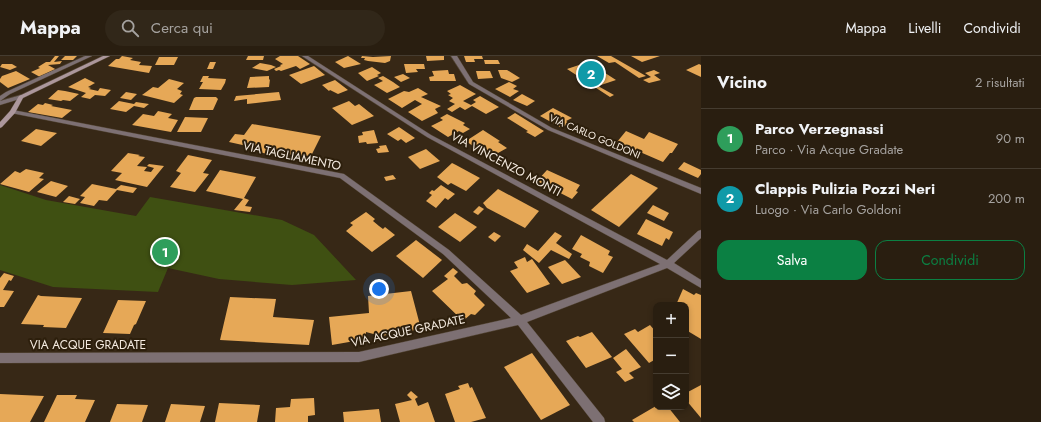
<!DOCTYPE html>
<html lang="it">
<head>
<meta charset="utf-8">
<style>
  body { margin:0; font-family:Jost,sans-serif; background:#312719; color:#f1f3f6 }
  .controls { position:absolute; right:12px; bottom:12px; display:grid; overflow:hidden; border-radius:8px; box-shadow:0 2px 6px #0003 }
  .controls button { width:36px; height:36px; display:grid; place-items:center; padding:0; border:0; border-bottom:1px solid #453c30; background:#291e10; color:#f1f3f6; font:20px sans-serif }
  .you { position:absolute; left:379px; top:233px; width:14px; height:14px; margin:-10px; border:3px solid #fff; border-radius:50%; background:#1a73e8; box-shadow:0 0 0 6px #1a73e833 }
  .badge { display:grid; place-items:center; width:26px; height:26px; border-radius:50%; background:#0b8043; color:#fff; font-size:13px; font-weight:700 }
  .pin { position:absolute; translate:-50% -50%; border:2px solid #fff; box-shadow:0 1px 4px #0006 }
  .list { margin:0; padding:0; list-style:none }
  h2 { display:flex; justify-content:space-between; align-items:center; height:52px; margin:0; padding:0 16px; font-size:17px }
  h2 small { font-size:13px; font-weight:400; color:#a5a29f }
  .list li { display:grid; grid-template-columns:26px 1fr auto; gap:12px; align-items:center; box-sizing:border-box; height:60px; padding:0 16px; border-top:1px solid #453c30 }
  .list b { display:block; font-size:15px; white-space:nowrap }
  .list p { margin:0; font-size:13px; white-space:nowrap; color:#a5a29f }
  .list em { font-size:13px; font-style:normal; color:#a5a29f }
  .actions { display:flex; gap:8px; padding:12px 16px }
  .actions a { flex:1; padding:9px 0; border:1px solid #0b8043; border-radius:12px; text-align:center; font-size:14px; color:#0b8043 }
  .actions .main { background:#0b8043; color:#fff }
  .icon { flex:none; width:22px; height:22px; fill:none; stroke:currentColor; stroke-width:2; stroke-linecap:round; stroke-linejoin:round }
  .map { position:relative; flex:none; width:701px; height:366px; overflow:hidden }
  header { display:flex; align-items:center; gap:24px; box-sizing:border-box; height:56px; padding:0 20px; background:#291e10; border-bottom:1px solid #453c30 }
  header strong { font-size:19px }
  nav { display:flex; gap:22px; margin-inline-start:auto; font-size:14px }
  .search { width:280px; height:36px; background:#312719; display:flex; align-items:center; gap:10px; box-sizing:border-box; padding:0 14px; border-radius:22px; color:#a5a29f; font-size:15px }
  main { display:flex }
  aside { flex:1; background:#291e10 }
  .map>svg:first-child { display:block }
  .green { fill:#3f5012 }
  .building { fill:#e6a857 }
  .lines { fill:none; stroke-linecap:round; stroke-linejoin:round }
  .lane-casing { stroke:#514332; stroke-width:1 }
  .street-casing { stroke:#514332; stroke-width:1 }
  .secondary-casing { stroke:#514332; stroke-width:1 }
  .lane { fill:#7d7073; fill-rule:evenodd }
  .street { fill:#7d7073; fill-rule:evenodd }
  .secondary { fill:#ac979c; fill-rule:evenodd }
  .labels { text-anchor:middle; stroke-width:4; stroke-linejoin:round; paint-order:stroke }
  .far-street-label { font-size:10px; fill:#f4eadf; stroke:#2d1f0c }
  .street-label { font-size:12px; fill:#f4eadf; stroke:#2d1f0c }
</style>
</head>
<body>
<header>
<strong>Mappa</strong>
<div class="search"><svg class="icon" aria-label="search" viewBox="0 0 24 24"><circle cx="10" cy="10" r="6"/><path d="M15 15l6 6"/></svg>Cerca qui</div>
<nav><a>Mappa</a><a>Livelli</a><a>Condividi</a></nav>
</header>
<main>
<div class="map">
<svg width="701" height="366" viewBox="0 0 701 366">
  <rect width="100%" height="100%" fill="#372816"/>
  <!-- green -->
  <path class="green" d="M0,129L46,144L136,160L150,141L282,164L314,179L356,224L292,229L219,223L168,212L158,236L53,231L0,214Z"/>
  <!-- building -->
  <g class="building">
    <path d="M55,0H59L54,6L62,5L60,8L48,9L57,14L40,21L31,16L40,12L38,11L46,6H50Z"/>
    <path d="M65,0H77L73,4H61Z"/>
    <path d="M122,0L133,2L130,4L141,6L139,9L152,10L149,17L108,10L116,3H119Z"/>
    <path d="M248,0H264L263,4H246Z"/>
    <path d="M280,0H298L310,8L300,13L296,10L281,15L279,14L276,15L274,13L281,10L280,9L283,8L275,3Z"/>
    <path d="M348,0L361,8L344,12L335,6Z"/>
    <path d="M362,0L373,1L391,0L390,5L385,7L368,5L364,4L365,2H361Z"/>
    <path d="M426,0H444V4L427,5Z"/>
    <path d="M464,0H482L483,3H474L475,6H466Z"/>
    <path d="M597,0H611L646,20L639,22L615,6L609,7Z"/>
    <path d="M631,0H660L642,6Z"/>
    <path d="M159,1H178L174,9H155Z"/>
    <path d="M484,4H498L500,8H485Z"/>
    <path d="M210,6H216L213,13H207Z"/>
    <path d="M588,6L616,24L598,30L614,39L610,41L567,13Z"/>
    <path d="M260,7L271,9L276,11L267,15L252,12Z"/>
    <path d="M2,8H12L17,11L10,14L0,11Z"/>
    <path d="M404,8H424L425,13H416L418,16L406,17Z"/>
    <path d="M699,8L701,9V21L686,14Z"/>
    <path d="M314,10L325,19L301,28L289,19Z"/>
    <path d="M372,11L381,17L377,19L379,20L367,25L358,17Z"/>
    <path d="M448,14L449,18H454L456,25H430L429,21L434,20L432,15Z"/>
    <path d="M498,14H507L520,22L512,26L501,22Z"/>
    <path d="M654,14L660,17L654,19L661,24L649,27L643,24L651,21L645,17Z"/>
    <path d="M16,15L30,23L8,32L0,26V23L2,20Z"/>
    <path d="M476,15H490L493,22L478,23Z"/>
    <path d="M403,18L410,22L401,26L394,21Z"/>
    <path d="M203,20H209L208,22L226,23L225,27L221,34L199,33L203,26H200Z"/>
    <path d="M269,20V24L270,23L269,31L247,32L250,21Z"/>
    <path d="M383,20L393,26L400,31L387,37L374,29L383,25L378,22Z"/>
    <path d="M85,22L95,27L88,31L91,32L89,33L98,35L100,32L111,34L105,40L95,39L90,43L81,41L86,37L68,31Z"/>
    <path d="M169,23L184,27L177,33L182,35L180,38L183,39L174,47L142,39L153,31L158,32Z"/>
    <path d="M335,24L348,34L338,38L330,34L329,35L322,29Z"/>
    <path d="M509,26L517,30L513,33L519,35L510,41L495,33Z"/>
    <path d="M460,29L476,38L463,45L471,49L476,46L473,44L480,40L499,51L486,58L472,50L465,54L460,51L452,56L447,53L455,48L449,45L453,42L448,39L451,38L447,35Z"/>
    <path d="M418,32L428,38L421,41L441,50L435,53L438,57L422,65L408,56L422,48L415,44L402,52L388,43L404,35L409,36Z"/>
    <path d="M58,34L65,35L79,38L70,45L63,44L61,45L48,43Z"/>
    <path d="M126,36L137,38L131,44L120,42Z"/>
    <path d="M279,36L281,44L247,48V43L234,45L236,40Z"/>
    <path d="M522,38L535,45L527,50L513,44Z"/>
    <path d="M196,41H216L218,43L213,54H189L194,42Z"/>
    <path d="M119,45L134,48L136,46L149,48L144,52L134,50L126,56L110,53Z"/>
    <path d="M349,45L355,50L359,48L374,60L352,69L332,52Z"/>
    <path d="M45,47L53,49L51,50L72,54L62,62L28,56L38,48L43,49Z"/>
    <path d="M553,52L572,62L566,65L569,67L562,72L540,60Z"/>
    <path d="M158,55L172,58L168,62L178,64L171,76L132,69L143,58L154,60Z"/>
    <path d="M515,57L544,75L535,81L526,76L528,75L507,62Z"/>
    <path d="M447,58L465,67L463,69L470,73L463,77L459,75L448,81L431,70L443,64L440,62Z"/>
    <path d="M185,61L208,62L201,76H177Z"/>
    <path d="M252,68L321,80L310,102L274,96L273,99L258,96L260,93L229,86L235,78L244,79Z"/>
    <path d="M399,71L415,82L406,87L401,83L398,85L387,78Z"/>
    <path d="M36,73L57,77L41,90L21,85Z"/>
    <path d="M374,74L378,87L367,88L366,86L359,87L358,80L363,79L362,76Z"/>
    <path d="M483,74L500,85L498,86L507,92L489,102L466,85Z"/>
    <path d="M626,75L644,83L649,76L678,88L672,97H670L663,106L617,86Z"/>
    <path d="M386,89L389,96L378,97L376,93L380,92L379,90Z"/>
    <path d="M426,93L440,105L420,113L408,101Z"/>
    <path d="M128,97L140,99L138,100L145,101L137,110L147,111L144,115L151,116L154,112L147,110L149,108L164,110L147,131L115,124L122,117L111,115Z"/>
    <path d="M188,99L212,104L203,117L209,118L195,136L170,131L181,117L176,115Z"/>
    <path d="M684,106L701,114V118L698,122L678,113Z"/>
    <path d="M452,107L456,109L480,122L466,135L451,127L448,129L437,121Z"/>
    <path d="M26,113L44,117L39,122L44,123L29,136L0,128L15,115L20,117Z"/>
    <path d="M220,114L256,121L244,142L249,144L245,150L252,151L250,156L234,154L243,143L206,135Z"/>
    <path d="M547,114L580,129L576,135L578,136L572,143L537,125Z"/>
    <path d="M631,118L658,132L619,171L591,154Z"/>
    <path d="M393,119L396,123L386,125L384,121Z"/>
    <path d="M51,125L68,130L56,141L37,136Z"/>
    <path d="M92,128L116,133L121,129L137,132L133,137L117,134L107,145L99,144L94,150L80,147L85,141L80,140Z"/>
    <path d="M441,129L455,138L448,144L445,142L436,152L426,145L432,139L429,137L432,134L434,135Z"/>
    <path d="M498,133L539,155L525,172L487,152L483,147Z"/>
    <path d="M69,140L80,143L75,148L63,146Z"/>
    <path d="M653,149L669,157L664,165L647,157Z"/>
    <path d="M479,150L484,153L478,159L473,156Z"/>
    <path d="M366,156L375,163L373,165L379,170L383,173L385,171L395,179L372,196L346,175L353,169L350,167Z"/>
    <path d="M455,157L477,171L460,186L438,171Z"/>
    <path d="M646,163L673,176L669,184L666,182L662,190L637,178Z"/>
    <path d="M494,176L501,180L495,186L488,181Z"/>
    <path d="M555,176L562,180L556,187L572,198L569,203L551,194L539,207L523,194L527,188L538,195Z"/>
    <path d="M581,179L610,195L608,199L613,201L603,217L589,210L590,206L580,201L582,198L572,193Z"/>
    <path d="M416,184L442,204L423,222L396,200Z"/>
    <path d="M525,201L527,206L532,203L550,228L527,237L510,215L518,212L514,206Z"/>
    <path d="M565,204L581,221L562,228L548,211Z"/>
    <path d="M453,212L458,216L454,220L462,228L467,227L476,235L474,238L485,249L475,259L471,258L463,265L432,235L448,223L444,220Z"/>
    <path d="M4,217L14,220L11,225L9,224L3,234L14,235L4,251H0V222Z"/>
    <path d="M683,233L694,239L696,237L701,239V283L686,274V249H676Z"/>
    <path d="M411,235L421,273L381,280L366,276V283L332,289L329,261L369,257L368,240Z"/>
    <path d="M38,239L41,240L82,242L66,272L43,271L44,269L21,268Z"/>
    <path d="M230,241L276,243L273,261L314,264L309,289L220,284Z"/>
    <path d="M118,244L146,245L136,268L134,269L130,278L103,277Z"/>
    <path d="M650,269L656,276V303L649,307L624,278L635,273L638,276Z"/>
    <path d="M592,276L612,301L586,312L566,285L578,280L580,281Z"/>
    <path d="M626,293L641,311L629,317L634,322L625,326L616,316L622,313L613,302Z"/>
    <path d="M532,297L570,349L541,364L504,311Z"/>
    <path d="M468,327L470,332L472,331L486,362L471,366H455L445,338L460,333L458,330Z"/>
    <path d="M701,329V362L686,344V337Z"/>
    <path d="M411,335L418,341L415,343L418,350L428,346L435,366H400L395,348L412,344L407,339Z"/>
    <path d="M0,338L44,340L30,366H0Z"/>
    <path d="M57,339H77L75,343L95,344L85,366H44Z"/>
    <path d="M314,342L315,359L308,360V366H275L276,352L290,351L291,343Z"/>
    <path d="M219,347L260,349L257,366H215Z"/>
    <path d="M117,348L148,349L142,366H110Z"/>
    <path d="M171,348L205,350L200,366H165Z"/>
    <path d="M656,350L668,351L680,366H634L632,364Z"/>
    <path d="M379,353L381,366H344L343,356Z"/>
  </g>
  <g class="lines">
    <!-- lane casing -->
    <g class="lane-casing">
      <path id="lane" d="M85,0H92L10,38L0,45V40L6,36Z"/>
    </g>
    <!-- street casing -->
    <g class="street-casing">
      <g id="street">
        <path d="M302,0H308L431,79L667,204L698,175L701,174V182L674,207L701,224V232L667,212L527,266L604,362L605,366H593L518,269L359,306L0,307V297L359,296L511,262L443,198L340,122L11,57V55L13,54L344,118L449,194L521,259L660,208L427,81Z"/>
        <path d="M451,0H457L473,26L552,72L701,132V138L548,74L469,28Z"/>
        <path d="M21,39L23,40V42L0,49V45Z"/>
      </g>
    </g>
    <!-- secondary casing -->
    <g class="secondary-casing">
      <path id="secondary" d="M103,0H110L23,42L15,57L2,71L0,72V66L10,55L19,40Z"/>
    </g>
    <!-- lane -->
    <use href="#lane" class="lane"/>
    <!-- street -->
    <use href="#street" class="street"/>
    <!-- secondary -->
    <use href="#secondary" class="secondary"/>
  </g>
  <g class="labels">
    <!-- far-street labels -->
    <g class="far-street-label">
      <text transform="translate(595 80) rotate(23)" y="4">VIA CARLO GOLDONI</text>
    </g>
    <!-- street labels -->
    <g class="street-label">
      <text transform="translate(292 100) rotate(12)" y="4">VIA TAGLIAMENTO</text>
      <text transform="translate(506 108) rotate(28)" y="4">VIA VINCENZO MONTI</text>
      <text transform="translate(408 275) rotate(-12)" y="4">VIA ACQUE GRADATE</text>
      <text x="88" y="293">VIA ACQUE GRADATE</text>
    </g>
  </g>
</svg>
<div class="controls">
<button>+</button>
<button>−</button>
<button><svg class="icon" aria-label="layers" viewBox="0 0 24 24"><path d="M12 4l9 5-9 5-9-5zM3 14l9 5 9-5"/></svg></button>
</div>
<div class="you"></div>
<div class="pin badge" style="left:165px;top:196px;background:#2e9e5b">1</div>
<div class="pin badge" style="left:591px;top:18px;background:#0f9aa8">2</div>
</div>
<aside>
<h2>Vicino<small>2 risultati</small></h2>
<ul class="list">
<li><span class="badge" style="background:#2e9e5b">1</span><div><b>Parco Verzegnassi</b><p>Parco · Via Acque Gradate</p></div><em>90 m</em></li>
<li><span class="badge" style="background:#0f9aa8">2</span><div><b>Clappis Pulizia Pozzi Neri</b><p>Luogo · Via Carlo Goldoni</p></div><em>200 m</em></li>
</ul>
<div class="actions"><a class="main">Salva</a><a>Condividi</a></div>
</aside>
</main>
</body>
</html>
